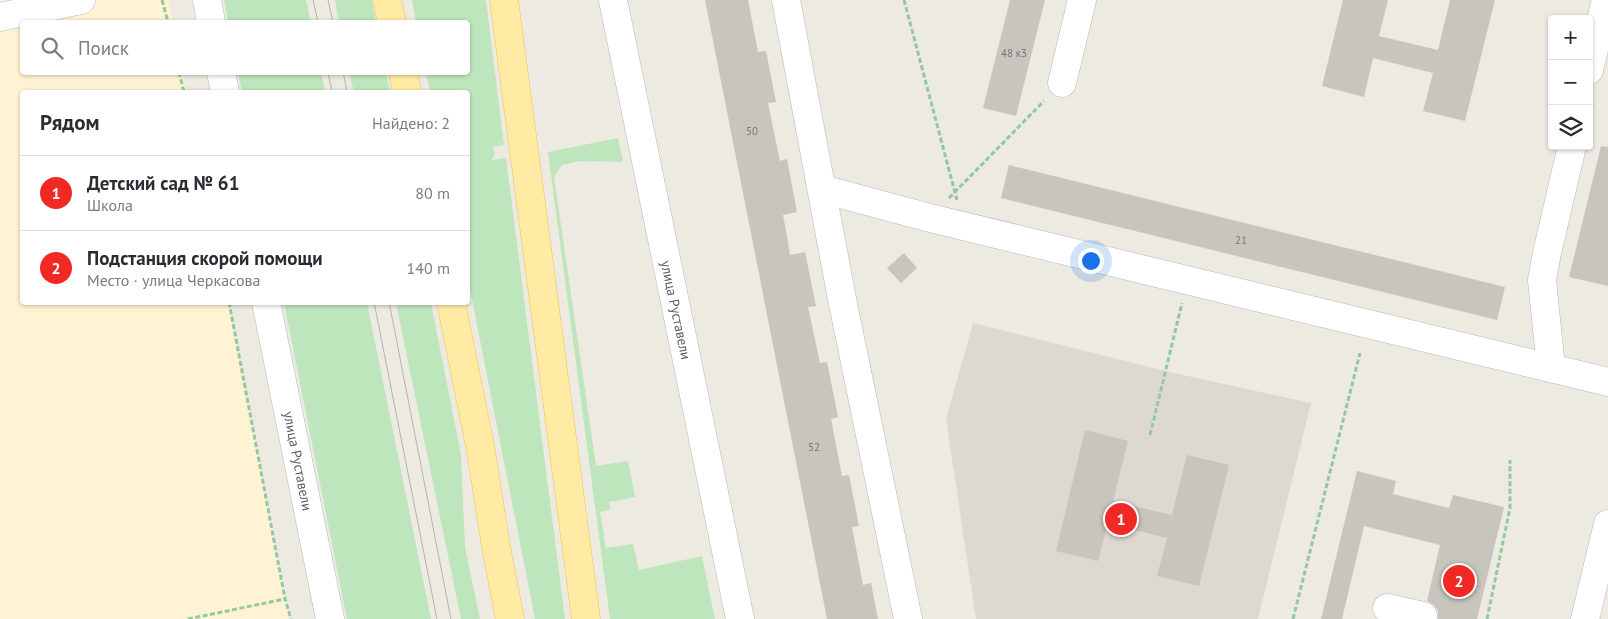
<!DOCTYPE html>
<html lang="ru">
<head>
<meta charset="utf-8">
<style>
  body { margin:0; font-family:"PT Sans",sans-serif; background:#f2f2f3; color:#2b2b33 }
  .controls { position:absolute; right:15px; top:15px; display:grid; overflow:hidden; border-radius:5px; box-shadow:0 1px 4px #0004 }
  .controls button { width:45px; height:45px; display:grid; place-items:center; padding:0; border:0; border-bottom:1px solid #e1e1e2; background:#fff; color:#2b2b33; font:25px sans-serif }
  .you { position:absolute; left:1090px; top:260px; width:18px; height:18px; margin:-12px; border:4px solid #fff; border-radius:50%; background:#1a73e8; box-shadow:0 0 0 8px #1a73e833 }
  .badge { display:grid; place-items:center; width:32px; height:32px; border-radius:50%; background:#f02924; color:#fff; font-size:16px; font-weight:700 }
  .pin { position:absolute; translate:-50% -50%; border:2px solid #fff; box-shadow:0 1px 5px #0006 }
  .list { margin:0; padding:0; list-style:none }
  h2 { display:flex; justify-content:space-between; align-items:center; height:65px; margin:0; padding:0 20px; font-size:21px }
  h2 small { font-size:16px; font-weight:400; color:#7c7c81 }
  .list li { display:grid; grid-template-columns:32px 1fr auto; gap:15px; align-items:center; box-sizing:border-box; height:75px; padding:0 20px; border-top:1px solid #e1e1e2 }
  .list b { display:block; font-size:19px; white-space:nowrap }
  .list p { margin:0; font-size:16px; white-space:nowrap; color:#7c7c81 }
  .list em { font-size:16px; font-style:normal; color:#7c7c81 }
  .icon { flex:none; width:28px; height:28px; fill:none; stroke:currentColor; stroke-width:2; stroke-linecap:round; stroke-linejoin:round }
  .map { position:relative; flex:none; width:1608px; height:619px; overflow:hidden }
  .search { position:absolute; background:#fff; box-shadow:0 1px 4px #0004; left:20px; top:20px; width:450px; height:55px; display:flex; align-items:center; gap:12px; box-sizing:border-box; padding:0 18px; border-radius:5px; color:#7c7c81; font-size:19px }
  .panel { position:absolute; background:#fff; box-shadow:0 1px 4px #0004; left:20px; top:90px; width:450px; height:215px; border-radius:5px }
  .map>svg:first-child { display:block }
  .commercial { fill:#fff3d4 }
  .education { fill:#ddd9d0 }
  .green { fill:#bee6bc }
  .building { fill:#c8c4be }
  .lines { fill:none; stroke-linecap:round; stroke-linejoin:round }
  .minor-casing { stroke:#b4b8bc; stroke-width:29 }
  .major-casing { stroke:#f7bf50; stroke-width:29 }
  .path { stroke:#94c8a0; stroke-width:3; stroke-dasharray:5 2.5; stroke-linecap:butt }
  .minor { stroke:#fff; stroke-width:28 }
  .major { stroke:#ffeba4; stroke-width:28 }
  .tram { stroke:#b2b3b4; stroke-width:1 }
  .labels { text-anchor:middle; stroke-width:4; stroke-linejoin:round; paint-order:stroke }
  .number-label { font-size:11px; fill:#75787a }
  .street-label { font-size:14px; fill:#595e63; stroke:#fff }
</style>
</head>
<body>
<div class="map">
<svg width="1608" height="619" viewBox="0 0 1608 619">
  <rect width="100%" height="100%" fill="#edeae1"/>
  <!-- commercial -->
  <path class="commercial" d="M0,0H168L173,22H22V72L183,73L186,92H22V302L228,303L289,619H0Z"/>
  <!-- education -->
  <path class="education" d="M973,323L1165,371L1311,403L1258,619H976L946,419Z"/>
  <!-- green -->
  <g class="green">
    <path d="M224,0H306L311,22H228Z"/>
    <path d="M335,0H372L376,22H339Z"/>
    <path d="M412,0H486L504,145L493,147L495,153L492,160L506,158L565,619H535L468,279V92H430L426,73L468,72V22H416Z"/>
    <path d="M238,73H321L325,92H242Z"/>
    <path d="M349,73H386L390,92H354Z"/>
    <path d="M618,138L623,162L580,161L562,165L554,177L596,466L628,461L635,497L609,502L610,510L600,512L606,548L633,544L639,570L702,556L715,619H610L548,152Z"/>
    <path d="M284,303H367L431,619H347Z"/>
    <path d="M396,303H431L461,454L465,547L480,619H461Z"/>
  </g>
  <!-- building -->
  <g class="building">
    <path d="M705,0H748L758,52L766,51L776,102L768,103L780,161L787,159L797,212L783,215L787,236L790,255L805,252L816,306L808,307L820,363L827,362L838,417L831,419L842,476L849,475L859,526L852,527L863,585L871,583L878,619H827Z"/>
    <path d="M1010,0H1045L1016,116L983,108Z"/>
    <path d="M1343,0H1388L1379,36L1438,50L1450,0H1495L1465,121L1423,111L1433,73L1373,58L1364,97L1322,86Z"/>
    <path d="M1601,146L1608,147V286L1569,277Z"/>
    <path d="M1009,165L1505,287L1497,320L1001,198Z"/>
    <path d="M904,253L917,268L901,283L887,268Z"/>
    <path d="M1085,430L1128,441L1113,501L1172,515L1187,455L1229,465L1199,586L1157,576L1167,538L1108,523L1098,561L1056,551Z"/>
    <path d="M1357,471L1396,481L1393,494L1449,508L1453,495L1504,507L1477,619H1438V611L1434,605L1427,601L1440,545L1364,526L1342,619H1321Z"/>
  </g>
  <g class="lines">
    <!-- minor casing -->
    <g class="minor-casing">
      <g id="minor">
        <path d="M207,0L211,22"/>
        <path d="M613,0L740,619"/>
        <path d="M786,0L842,299L908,619"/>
        <path d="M0,17L81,0"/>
        <path d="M1589,70L1606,0"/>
        <path d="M221,72L225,92"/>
        <path d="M1062,83L1082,0"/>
        <path d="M822,189L930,218L1608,382"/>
        <path d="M266,302L330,619"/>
        <path d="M1551,368L1542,280L1547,253L1572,146"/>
        <path d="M1387,608L1423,616"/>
        <path d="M1585,619L1608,524"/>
      </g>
    </g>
    <!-- major casing -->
    <g class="major-casing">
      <g id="major">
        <path d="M387,0L392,22"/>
        <path d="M504,0L586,619"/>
        <path d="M403,72L407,92"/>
        <path d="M451,302L481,451L496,547L510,619"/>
      </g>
    </g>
    <!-- path -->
    <g class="path">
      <path d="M162,0L168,22"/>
      <path d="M904,0L957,200"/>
      <path d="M179,72L184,92"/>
      <path d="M949,198L1044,101"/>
      <path d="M229,302L285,599L291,619"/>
      <path d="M1150,435L1182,303"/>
      <path d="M188,619L285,599"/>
      <path d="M1293,619L1360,353"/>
      <path d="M1487,619L1510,508V460"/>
    </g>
    <!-- minor -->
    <use href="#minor" class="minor"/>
    <!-- major -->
    <use href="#major" class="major"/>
    <!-- tram -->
    <g class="tram">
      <path d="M313,0L318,22"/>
      <path d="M328,0L333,22"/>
      <path d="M328,72L332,92"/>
      <path d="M343,72L347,92"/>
      <path d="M374,302L437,619"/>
      <path d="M389,302L451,619"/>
    </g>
  </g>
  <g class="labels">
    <!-- number labels -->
    <g class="number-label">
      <text x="1014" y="57">48 к3</text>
      <text x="752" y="135">50</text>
      <text x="1241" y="244">21</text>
      <text x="814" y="451">52</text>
    </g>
    <!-- street labels -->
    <g class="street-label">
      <text transform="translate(676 310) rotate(78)" y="5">улица Руставели</text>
      <text transform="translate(298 461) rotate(79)" y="5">улица Руставели</text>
    </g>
  </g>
</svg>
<div class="controls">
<button>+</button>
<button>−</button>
<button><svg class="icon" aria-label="layers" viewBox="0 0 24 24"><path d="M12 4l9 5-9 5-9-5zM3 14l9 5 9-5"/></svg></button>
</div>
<div class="you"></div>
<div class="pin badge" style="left:1121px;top:519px">1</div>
<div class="pin badge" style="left:1459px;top:581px">2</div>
<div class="search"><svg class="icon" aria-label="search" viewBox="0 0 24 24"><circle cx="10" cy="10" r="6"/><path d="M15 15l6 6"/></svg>Поиск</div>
<section class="panel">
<h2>Рядом<small>Найдено: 2</small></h2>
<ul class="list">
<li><span class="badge">1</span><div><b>Детский сад № 61</b><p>Школа</p></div><em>80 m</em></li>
<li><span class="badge">2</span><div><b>Подстанция скорой помощи</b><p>Место · улица Черкасова</p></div><em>140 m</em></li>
</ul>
</section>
</div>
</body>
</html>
